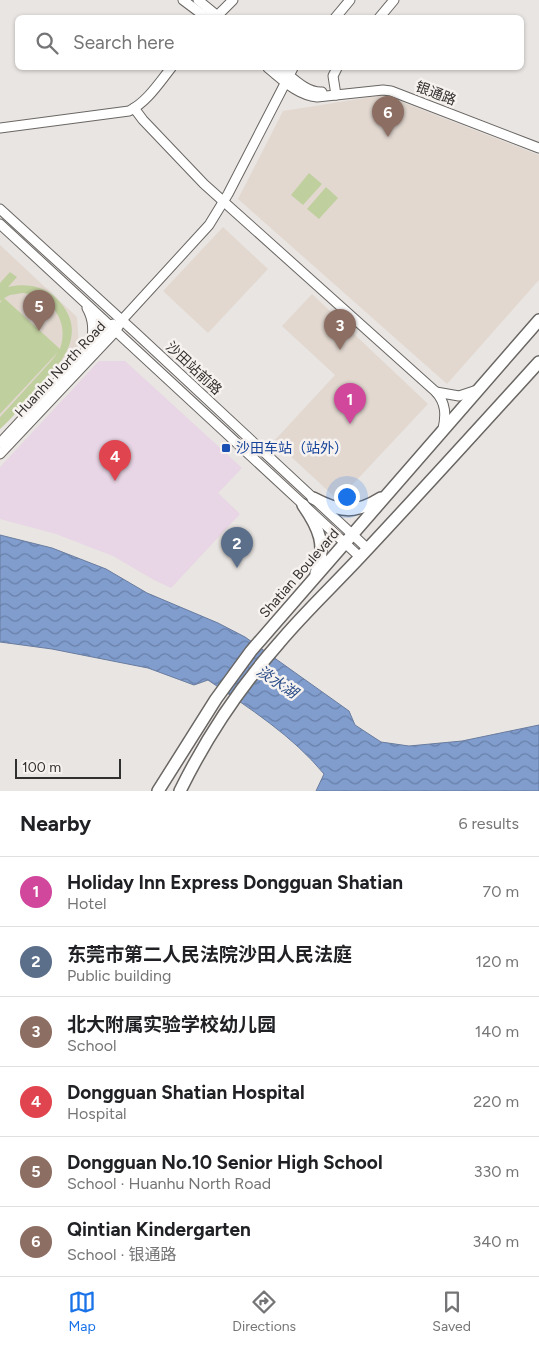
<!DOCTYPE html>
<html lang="en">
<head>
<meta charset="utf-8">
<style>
  body { margin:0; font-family:Figtree,"Noto Sans SC",sans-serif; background:#f6f6f6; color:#202124 }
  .scale { position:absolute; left:15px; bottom:12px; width:106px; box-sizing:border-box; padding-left:5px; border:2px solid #32302f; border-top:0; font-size:14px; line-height:18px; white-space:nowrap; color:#32302f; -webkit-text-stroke:4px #f6f2ef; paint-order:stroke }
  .you { position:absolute; left:346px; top:496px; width:18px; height:18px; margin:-12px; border:4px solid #fff; border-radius:50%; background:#1a73e8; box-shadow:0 0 0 8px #1a73e833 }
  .badge { display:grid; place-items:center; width:32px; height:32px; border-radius:50%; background:#1a73e8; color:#fff; font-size:16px; font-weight:700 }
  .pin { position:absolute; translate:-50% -41px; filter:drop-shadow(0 1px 2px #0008) }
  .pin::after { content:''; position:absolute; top:26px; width:18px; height:15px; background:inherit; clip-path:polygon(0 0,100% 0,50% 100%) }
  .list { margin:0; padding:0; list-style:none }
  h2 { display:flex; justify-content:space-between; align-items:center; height:65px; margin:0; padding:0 20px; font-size:21px }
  h2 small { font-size:16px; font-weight:400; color:#757577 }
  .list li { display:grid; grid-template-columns:32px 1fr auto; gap:15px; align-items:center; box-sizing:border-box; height:70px; padding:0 20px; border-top:1px solid #e0e0e0 }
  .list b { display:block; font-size:19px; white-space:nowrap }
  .list p { margin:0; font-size:16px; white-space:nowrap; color:#757577 }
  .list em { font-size:16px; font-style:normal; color:#757577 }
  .icon { flex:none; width:28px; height:28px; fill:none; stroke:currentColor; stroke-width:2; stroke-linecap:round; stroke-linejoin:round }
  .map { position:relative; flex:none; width:539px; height:791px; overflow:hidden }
  .search { position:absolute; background:#fff; box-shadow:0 1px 4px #0004; left:15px; right:15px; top:15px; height:55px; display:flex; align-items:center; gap:12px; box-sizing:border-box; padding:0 18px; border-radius:8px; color:#757577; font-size:19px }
  .sheet { height:485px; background:#fff }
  nav { display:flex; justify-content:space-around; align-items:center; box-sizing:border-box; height:70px; border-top:1px solid #e0e0e0; background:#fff; font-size:14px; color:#757577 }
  nav a { display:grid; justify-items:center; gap:2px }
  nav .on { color:#1a73e8 }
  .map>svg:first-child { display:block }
  .built { fill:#e2d8d0 }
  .medical { fill:#e8d5e5 }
  .pitch { fill:#c0cf9e; fill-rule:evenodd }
  .water { fill:url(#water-waves); stroke:#697c9e }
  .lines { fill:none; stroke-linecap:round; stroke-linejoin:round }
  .minor-casing { stroke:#696663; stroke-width:11 }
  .major-casing { stroke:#696663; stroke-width:14 }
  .minor { stroke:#fff; stroke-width:9 }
  .major { stroke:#fff; stroke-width:11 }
  .transit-dot { fill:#1a4fb4; stroke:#f6f2ef; stroke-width:2 }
  .labels { text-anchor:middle; stroke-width:5; stroke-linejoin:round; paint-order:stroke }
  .street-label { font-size:14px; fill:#32302f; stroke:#f6f2ef }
  .transit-label { font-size:14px; fill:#164399; stroke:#f6f2ef; text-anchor:start }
  .water-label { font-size:15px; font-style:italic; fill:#274a87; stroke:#f6f2ef }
</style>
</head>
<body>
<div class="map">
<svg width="539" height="791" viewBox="0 0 539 791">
  <defs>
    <pattern id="water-waves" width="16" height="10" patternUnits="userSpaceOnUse" patternTransform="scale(1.25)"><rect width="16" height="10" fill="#809dce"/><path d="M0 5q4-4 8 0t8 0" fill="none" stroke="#6980a8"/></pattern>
  </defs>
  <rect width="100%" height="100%" fill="#e9e5e2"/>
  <!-- built -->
  <g class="built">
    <path d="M384,95L539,155V280L447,384L238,199L283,111Z"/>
    <path d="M223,227L268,269L208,333L163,291Z"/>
    <path d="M0,245L77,317L79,345L0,429Z"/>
    <path d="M312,294L428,404L338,500L274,441L335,375L282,326Z"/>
  </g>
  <!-- medical -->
  <path class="medical" d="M99,361H125L242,468L218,493L240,514L171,588L154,580L113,556L56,534L0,519V467Z"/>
  <!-- pitch -->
  <g class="pitch">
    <path d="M309,173L322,184L303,205L291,195Z"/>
    <path d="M326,187L338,198L319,219L307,209Z"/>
    <path d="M10,272L17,277L8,287C26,283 45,286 58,300C91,335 58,367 34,392C23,405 12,418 0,429V417L52,360L58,352L0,414V303L2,300L0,301V283ZM23,293C51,296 70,321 60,349L4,298L10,295Z"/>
  </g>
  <!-- water -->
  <path class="water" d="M0,535L52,548L106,569L147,593L218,623L245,637L349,711L355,725L381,742L409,746L462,741L539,725V791H316L324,774C293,736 249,708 208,680L194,685L148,668L52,649L0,642Z"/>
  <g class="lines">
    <!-- minor casing -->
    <g class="minor-casing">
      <g id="minor">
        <path d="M183,0L207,18"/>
        <path d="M198,0L220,18"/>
        <path d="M215,18L233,0"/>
        <path d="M335,18L350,0"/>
        <path d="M379,18L394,0"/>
        <path d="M268,68C283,80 297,95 317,97L383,90L391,91L539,148"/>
        <path d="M280,68C292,77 306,93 322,92"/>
        <path d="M336,95L333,76L337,68"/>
        <path d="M134,108L143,120L204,184L436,392C446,403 446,415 443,429"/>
        <path d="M0,128L129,111C147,102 159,83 171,68"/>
        <path d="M0,209L137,334L368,549"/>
        <path d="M0,224L360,557"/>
        <path d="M87,308C94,320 94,333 90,346"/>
        <path d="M436,392L459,396L477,390"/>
        <path d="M0,443L109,326L113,324"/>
        <path d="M0,454L115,332L122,320L209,225L228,194L293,68"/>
      </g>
    </g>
    <!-- major casing -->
    <g class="major-casing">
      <g id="major">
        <path d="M313,498C340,512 354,515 381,498"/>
        <path d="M303,505C319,528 327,546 316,573"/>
        <path d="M158,791L216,699L251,651L539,320"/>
        <path d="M180,791C206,738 240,687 279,643C304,613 333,586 360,557C420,493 480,427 539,362"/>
      </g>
    </g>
    <!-- minor -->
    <use href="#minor" class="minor"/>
    <!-- major -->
    <use href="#major" class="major"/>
  </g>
  <!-- markers -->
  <rect class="transit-dot" x="221" y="443" width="10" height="10" rx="2.5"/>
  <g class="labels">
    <!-- street labels -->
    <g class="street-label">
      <text transform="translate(436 93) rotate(21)" y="5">银通路</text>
      <text transform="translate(194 368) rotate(43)" y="5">沙田站前路</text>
      <text transform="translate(60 369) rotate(-47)" y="5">Huanhu North Road</text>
      <text transform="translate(299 573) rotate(-49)" y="5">Shatian Boulevard</text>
    </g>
    <!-- transit labels -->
    <g class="transit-label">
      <text x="236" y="453">沙田车站（站外）</text>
    </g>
    <!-- water labels -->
    <g class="water-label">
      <text transform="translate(277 682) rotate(34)" y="5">淡水湖</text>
    </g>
  </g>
</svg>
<div class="scale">100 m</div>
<div class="you"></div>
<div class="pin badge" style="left:350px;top:424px;background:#d1479c">1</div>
<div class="pin badge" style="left:237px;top:568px;background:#5c6f8a">2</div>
<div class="pin badge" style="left:340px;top:350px;background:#8d6e63">3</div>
<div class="pin badge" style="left:115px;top:481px;background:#e0444e">4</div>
<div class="pin badge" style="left:39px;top:331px;background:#8d6e63">5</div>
<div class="pin badge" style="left:388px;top:137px;background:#8d6e63">6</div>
<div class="search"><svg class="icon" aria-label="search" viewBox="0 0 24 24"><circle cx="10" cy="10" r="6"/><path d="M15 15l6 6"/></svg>Search here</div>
</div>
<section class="sheet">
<h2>Nearby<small>6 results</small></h2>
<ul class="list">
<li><span class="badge" style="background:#d1479c">1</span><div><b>Holiday Inn Express Dongguan Shatian</b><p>Hotel</p></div><em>70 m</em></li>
<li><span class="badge" style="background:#5c6f8a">2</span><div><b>东莞市第二人民法院沙田人民法庭</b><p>Public building</p></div><em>120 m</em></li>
<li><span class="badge" style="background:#8d6e63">3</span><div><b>北大附属实验学校幼儿园</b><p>School</p></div><em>140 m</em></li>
<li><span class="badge" style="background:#e0444e">4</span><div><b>Dongguan Shatian Hospital</b><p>Hospital</p></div><em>220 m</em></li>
<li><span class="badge" style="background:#8d6e63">5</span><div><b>Dongguan No.10 Senior High School</b><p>School · Huanhu North Road</p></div><em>330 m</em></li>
<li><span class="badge" style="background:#8d6e63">6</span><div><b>Qintian Kindergarten</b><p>School · 银通路</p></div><em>340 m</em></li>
</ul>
</section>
<nav>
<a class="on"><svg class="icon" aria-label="map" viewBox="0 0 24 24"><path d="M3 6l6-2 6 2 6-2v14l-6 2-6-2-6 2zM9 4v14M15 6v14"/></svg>Map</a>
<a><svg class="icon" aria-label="directions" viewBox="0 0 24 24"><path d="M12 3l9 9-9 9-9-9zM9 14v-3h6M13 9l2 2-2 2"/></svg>Directions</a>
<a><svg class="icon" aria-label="saved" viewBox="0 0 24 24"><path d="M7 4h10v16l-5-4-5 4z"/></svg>Saved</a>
</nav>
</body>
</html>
